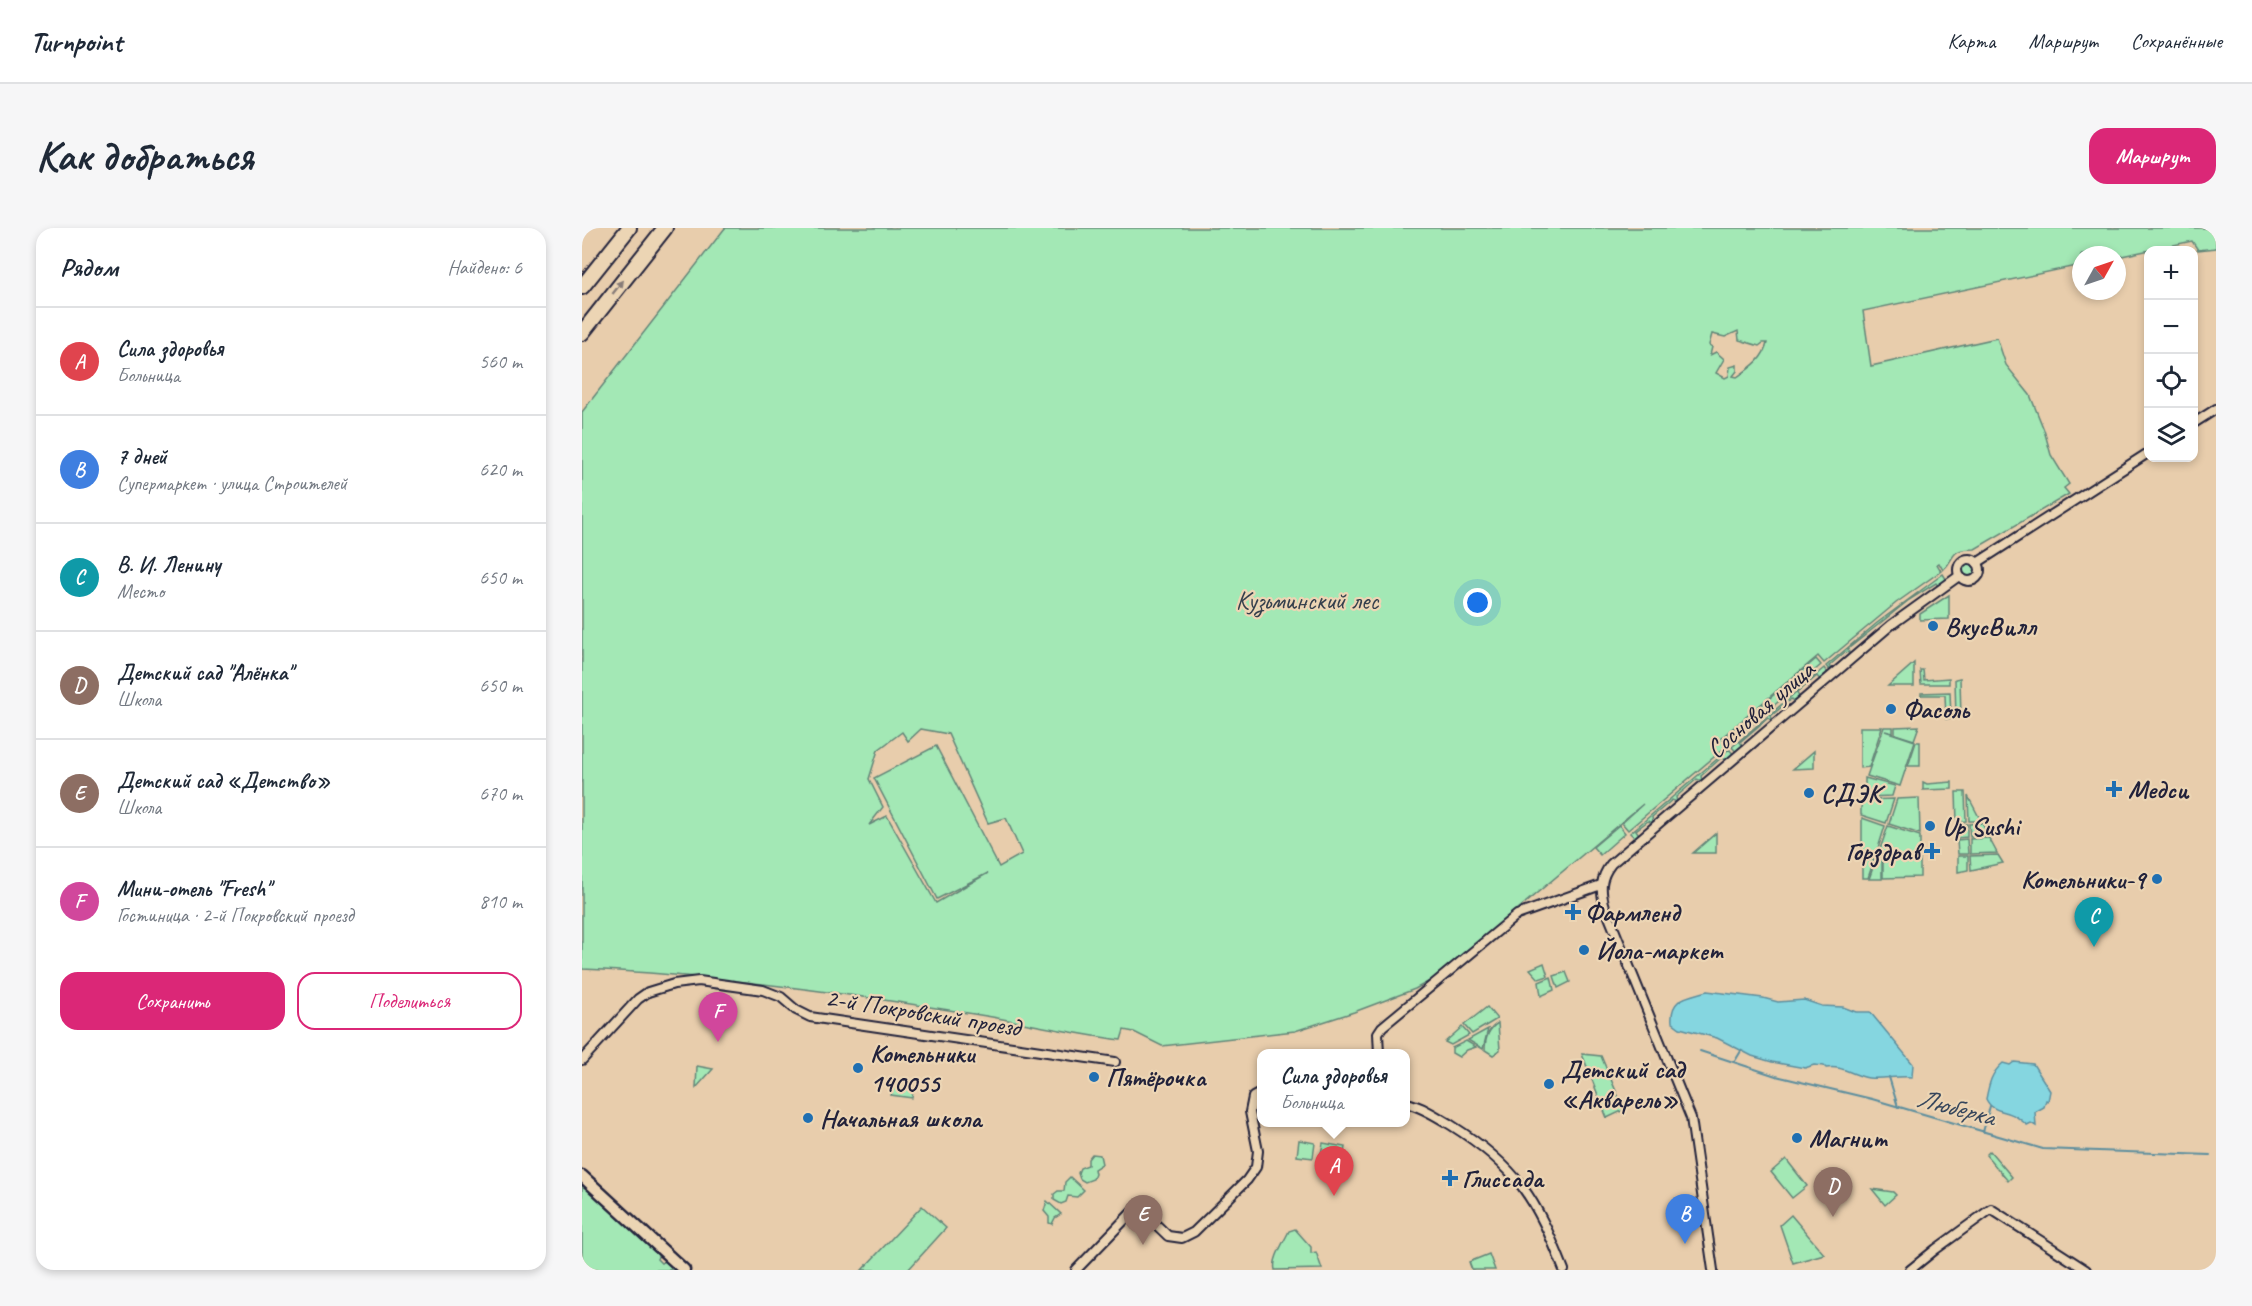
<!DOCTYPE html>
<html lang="ru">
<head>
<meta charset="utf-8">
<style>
  body { margin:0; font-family:Caveat,sans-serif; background:#f6f6f7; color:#1f2937 }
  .controls { position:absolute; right:18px; top:18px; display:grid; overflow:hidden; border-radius:12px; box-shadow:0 3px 9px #0003 }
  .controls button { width:54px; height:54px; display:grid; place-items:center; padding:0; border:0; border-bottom:2px solid #e0e1e3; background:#fff; color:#1f2937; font:30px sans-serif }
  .compass { position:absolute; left:1490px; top:18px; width:54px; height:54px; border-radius:50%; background:#fff; box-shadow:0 3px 9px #0003; rotate:50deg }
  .you { position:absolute; left:896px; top:375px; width:21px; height:21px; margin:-15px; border:4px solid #fff; border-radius:50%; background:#1a73e8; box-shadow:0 0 0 9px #1a73e833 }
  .badge { display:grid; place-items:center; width:39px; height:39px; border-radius:50%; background:#db2777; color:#fff; font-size:20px; font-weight:700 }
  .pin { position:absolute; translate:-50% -50px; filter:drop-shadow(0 2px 3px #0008) }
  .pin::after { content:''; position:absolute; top:32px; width:21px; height:18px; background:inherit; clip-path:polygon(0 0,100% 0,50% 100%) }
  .popup { position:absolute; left:675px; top:821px; width:153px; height:78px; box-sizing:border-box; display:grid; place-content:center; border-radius:12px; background:#fff; filter:drop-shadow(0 2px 4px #0005); font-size:20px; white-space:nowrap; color:#747a83 }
  .popup b { font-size:22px; color:#1f2937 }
  .popup::after { content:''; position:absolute; left:50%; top:100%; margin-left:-12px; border:12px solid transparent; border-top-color:#fff }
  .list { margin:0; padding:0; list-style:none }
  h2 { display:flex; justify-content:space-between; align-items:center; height:78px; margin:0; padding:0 24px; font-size:26px }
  h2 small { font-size:20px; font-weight:400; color:#747a83 }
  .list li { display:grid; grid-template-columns:39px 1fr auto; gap:18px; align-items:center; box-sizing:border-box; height:108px; padding:0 24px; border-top:2px solid #e0e1e3 }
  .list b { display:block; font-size:22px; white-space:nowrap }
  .list p { margin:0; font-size:20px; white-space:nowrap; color:#747a83 }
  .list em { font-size:20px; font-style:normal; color:#747a83 }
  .actions { display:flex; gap:12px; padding:18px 24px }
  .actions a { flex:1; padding:14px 0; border:2px solid #db2777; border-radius:18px; text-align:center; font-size:21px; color:#db2777 }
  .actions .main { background:#db2777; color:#fff }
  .icon { flex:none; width:33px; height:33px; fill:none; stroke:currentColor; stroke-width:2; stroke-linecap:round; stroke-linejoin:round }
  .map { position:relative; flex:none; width:1634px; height:1042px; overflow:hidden; border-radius:18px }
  header { display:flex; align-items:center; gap:36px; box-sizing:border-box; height:84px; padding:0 30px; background:#fff; border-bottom:2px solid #e0e1e3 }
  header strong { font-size:28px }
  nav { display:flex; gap:33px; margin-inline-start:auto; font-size:21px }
  .intro { display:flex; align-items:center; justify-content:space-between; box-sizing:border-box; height:144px; padding:0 36px }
  h1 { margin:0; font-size:42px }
  .button { padding:15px 27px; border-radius:18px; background:#db2777; color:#fff; font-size:21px; font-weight:700 }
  main { display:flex; gap:36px; padding:0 36px }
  aside { flex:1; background:#fff; border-radius:18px; box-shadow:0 3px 9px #0003 }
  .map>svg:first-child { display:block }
  .green { fill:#a3e8b5; stroke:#628578; stroke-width:1.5; fill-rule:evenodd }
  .water { fill:#85d6e0; stroke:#5d8e9e; stroke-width:1.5 }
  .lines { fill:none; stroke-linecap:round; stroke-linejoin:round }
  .stream { stroke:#5d8e9e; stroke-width:2 }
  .street-casing { stroke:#22223b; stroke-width:12 }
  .secondary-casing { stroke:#22223b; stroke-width:15 }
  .highway-casing { stroke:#22223b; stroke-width:18 }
  .street { stroke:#ecd5b4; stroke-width:8 }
  .secondary { stroke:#ecd5b4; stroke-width:10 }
  .highway { stroke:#ecd5b4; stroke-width:14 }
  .oneway { fill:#877c78 }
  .poi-dot { fill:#1f6fb2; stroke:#ecd5b4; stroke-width:2 }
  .labels { text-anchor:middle; stroke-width:4.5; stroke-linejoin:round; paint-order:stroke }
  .park-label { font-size:26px; fill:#35404d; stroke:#ecd5b4 }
  .poi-label { font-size:26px; font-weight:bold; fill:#22223b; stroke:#ecd5b4; text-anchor:start }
  .street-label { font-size:26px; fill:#22223b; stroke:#ecd5b4 }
  .water-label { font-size:27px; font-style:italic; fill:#36465c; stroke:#ecd5b4 }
</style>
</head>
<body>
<header>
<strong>Turnpoint</strong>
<nav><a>Карта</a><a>Маршрут</a><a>Сохранённые</a></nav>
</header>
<div class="intro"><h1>Как добраться</h1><a class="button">Маршрут</a></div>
<main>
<aside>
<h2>Рядом<small>Найдено: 6</small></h2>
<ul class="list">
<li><span class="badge" style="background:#e0444e">A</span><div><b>Сила здоровья</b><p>Больница</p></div><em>560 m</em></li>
<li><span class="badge" style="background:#3f7fe0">B</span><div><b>7 дней</b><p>Супермаркет · улица Строителей</p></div><em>620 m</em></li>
<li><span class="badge" style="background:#0f9aa8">C</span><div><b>В. И. Ленину</b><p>Место</p></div><em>650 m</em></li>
<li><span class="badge" style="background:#8d6e63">D</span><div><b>Детский сад &quot;Алёнка&quot;</b><p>Школа</p></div><em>650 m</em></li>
<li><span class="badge" style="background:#8d6e63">E</span><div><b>Детский сад «Детство»</b><p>Школа</p></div><em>670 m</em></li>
<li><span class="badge" style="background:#d1479c">F</span><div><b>Мини-отель &quot;Fresh&quot;</b><p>Гостиница · 2-й Покровский проезд</p></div><em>810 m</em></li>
</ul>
<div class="actions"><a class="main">Сохранить</a><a>Поделиться</a></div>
</aside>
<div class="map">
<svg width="1634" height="1042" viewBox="0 0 1634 1042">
  <rect width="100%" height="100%" fill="#e8cdac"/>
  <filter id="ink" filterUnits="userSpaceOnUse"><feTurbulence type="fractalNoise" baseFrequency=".0167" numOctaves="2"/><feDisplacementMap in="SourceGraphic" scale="12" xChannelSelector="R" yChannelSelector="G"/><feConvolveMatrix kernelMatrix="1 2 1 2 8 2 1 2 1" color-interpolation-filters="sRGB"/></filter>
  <g filter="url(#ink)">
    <!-- green -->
    <g class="green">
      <path d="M143,0H1634V20L1616,22L1610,13L1535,29V27H1499V37L1281,83L1289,138L1415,110L1424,137L1448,167L1462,202L1469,227L1487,256L1482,260L1487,266L1393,321C1366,321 1375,329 1361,342L1357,335L1355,336L1359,343L1314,375L1242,435L1236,428L1139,510L1145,518L1046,602L1040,595L1061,576L855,749L833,761L772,784L713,803L580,818L552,804L542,802L539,812C493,806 449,796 404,788C270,766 135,747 0,741V184ZM1156,103L1157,112L1177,118L1181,115H1185C1182,131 1168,140 1155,149L1151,148L1155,143V137L1148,139L1147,148L1143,150L1134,145L1142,131L1134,124L1128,127L1130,119L1127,117L1130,106L1143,109ZM339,501L366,506L406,595L424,590L440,626L417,639L354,518L292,550L355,671L406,645L354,675L305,588L287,597L301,579L287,551L296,522L320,504L326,513Z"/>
      <circle cx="1386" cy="342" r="7"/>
      <path d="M1361,346L1366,354L1357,359L1354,355L1327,372L1266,421L1267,425L1263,424L1247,438L1251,443L1249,444L1244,438L1295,395Z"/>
      <path d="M1367,367V391L1338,392V386Z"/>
      <path d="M1234,431L1239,437L1147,516L1142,509Z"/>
      <path d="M1332,435V458H1306Z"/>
      <path d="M1242,440L1246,446L1239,453L1235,448L1215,465L1217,469L1212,474L1209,471L1189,488L1191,493L1186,490L1158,514L1162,519L1155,525L1150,519Z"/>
      <path d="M1338,442H1341L1342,452L1367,450V456H1339Z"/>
      <path d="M1378,450L1379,490H1374L1373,451Z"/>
      <path d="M1368,464L1369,490L1364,491L1363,467H1339V465Z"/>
      <path d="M1337,498L1332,512L1313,506V499Z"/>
      <path d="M1278,499H1300L1287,539L1278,540Z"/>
      <path d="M1302,499H1311V505L1303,503L1333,513L1318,558L1285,548Z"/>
      <path d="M1334,514H1338V538H1326Z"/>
      <path d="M1147,521L1152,527L1144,534L1140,529L1119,548L1120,553L1115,551L1094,569L1095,574L1090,572L1070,589L1071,595L1066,593L1054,602L1058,608L1054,611L1048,605Z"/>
      <path d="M1232,523V540L1211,541Z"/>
      <path d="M1283,550L1313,558L1310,568L1283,569Z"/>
      <path d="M1341,554L1345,556L1370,554V561L1341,562Z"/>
      <path d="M1374,564H1383L1384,593L1375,594Z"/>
      <path d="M1386,568L1399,593H1387Z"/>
      <path d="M1337,570L1338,606L1307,596L1315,571Z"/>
      <path d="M1312,571L1304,595L1279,587V572Z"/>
      <path d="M1280,590L1303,598L1293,630H1280Z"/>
      <path d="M1400,595L1406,608L1388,609L1387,596Z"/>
      <path d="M1375,596H1385V609L1375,610Z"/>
      <path d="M1037,597L1043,605L1018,627L1011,619Z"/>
      <path d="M1306,598L1338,608V629L1295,630Z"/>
      <path d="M1134,605V625H1111Z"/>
      <path d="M1407,610L1415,625L1388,626V611Z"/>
      <path d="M1385,611L1386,626H1376L1375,612Z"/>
      <path d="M1416,627L1421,635L1389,642L1388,628Z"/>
      <path d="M1376,628H1386V642L1376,644Z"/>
      <path d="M1294,631H1300V651H1287Z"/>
      <path d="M1338,631V649L1301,650V632Z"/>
      <path d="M1280,632H1292L1286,650H1280Z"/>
      <path d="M962,735L966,748L957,751L948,741Z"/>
      <path d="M984,744L988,754L976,760L972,748Z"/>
      <path d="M969,749L972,762L959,768L957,754Z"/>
      <path d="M905,779L915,791L890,806L882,797Z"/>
      <path d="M916,795L918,822L911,827L903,822C903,811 906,801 916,795Z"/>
      <path d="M880,799L887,807L869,817L863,814Z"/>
      <path d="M906,801L901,821L886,812Z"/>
      <path d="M884,813L894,819L885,822L877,829L870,825V820Z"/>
      <path d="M1000,826L1019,828L1042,882L1025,890Z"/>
      <path d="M115,838L131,841L114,860Z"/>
      <path d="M314,854L332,857L330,870L309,867L311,857Z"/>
      <path d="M717,912L733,915L731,930L715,928Z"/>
      <path d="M741,915L763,919L761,930L754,929L753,935L738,932Z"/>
      <path d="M1408,923L1430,949L1426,953L1404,927Z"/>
      <path d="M510,926L518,927L520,936L512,941L513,946L511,951L503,954L498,951L496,945L498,940L506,937V931Z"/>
      <path d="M1204,931L1225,958L1210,970L1189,944Z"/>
      <path d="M488,949L502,962L495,969L486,968L484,974L479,976L472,972V966L476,963H482L483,954Z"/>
      <path d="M0,955L77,1026L75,1031L79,1035L85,1032L95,1042H0Z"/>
      <path d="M1290,961L1311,964L1314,967L1303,977Z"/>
      <path d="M465,973L479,986L473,990L470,996L467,995V989L462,983Z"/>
      <path d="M340,978L364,1000L326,1042H280Z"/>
      <path d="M1209,987L1242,1026L1211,1035L1198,997Z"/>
      <path d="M713,1001L729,1019V1025L734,1024L740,1041L693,1042C690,1031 702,1014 707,1003Z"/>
      <path d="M907,1026L913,1042H890L887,1034Z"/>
    </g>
    <!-- water -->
    <g class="water">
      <path d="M1125,763L1181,770L1196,774L1222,772L1240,778L1261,779L1274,784H1288L1331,836L1330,849C1316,847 1293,853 1282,849C1269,846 1258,837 1244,840L1242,838L1232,837L1223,840L1190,834L1170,828L1135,810L1098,800L1090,794C1088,769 1106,769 1125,763Z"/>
      <path d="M1432,834L1451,836L1468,863L1466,873L1464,872L1462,879L1453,884L1454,898L1449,895L1445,897C1441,894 1437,890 1433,888C1422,882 1410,884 1404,871C1407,856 1409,845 1421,835L1428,837Z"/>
    </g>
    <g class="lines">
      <!-- stream -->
      <g class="stream">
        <path d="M1118,823L1194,848L1290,871L1461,921L1628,927"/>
        <path d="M1153,833L1159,823"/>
        <path d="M1307,849L1316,879"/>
        <path d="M1401,904L1408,878"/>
      </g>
      <!-- street casing -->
      <g class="street-casing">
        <g id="street">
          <path d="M1612,195L1634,181"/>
          <circle cx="1387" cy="342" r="11"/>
          <path d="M1395,335L1566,225"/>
          <path d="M797,826L796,805L800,799L935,687L1019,657"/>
          <path d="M0,832L56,771L66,764L92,756L117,753L181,762L199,769L214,782L228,789L533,834"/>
          <path d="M824,875C839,878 856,889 869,897C936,939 954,971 982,1042"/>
          <path d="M494,1042L554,980L560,983L586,1008L600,1010L612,1004L665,952L674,939L676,923L668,884L671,869L680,864"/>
          <path d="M1131,1042L1109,890L1023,679C1018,662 1018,650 1029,636L1309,397L1377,348"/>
          <path d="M1328,1042L1354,1021L1409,981L1504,1042"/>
        </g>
      </g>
      <!-- secondary casing -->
      <g class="secondary-casing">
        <path id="secondary" d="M0,948L102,1042"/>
      </g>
      <!-- highway casing -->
      <g class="highway-casing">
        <g id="highway">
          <path d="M0,59L47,0"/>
          <path d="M0,105L83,0"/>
        </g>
      </g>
      <!-- street -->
      <use href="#street" class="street"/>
      <!-- secondary -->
      <use href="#secondary" class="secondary"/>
      <!-- highway -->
      <use href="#highway" class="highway"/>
    </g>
    <!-- one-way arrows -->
    <defs><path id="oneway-solid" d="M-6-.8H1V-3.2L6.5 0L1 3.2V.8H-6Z" transform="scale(1.5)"/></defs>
    <use class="oneway" href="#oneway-solid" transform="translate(36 59) rotate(-52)"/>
  </g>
  <!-- markers -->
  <g class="poi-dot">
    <circle cx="1351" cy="398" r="6"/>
    <circle cx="1309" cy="481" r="6"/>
    <path d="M1529 552h6v6h6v6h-6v6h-6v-6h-6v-6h6z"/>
    <circle cx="1227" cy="565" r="6"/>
    <circle cx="1348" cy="598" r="6"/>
    <path d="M1347 614h6v6h6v6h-6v6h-6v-6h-6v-6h6z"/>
    <circle cx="1575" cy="651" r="6"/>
    <path d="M988 675h6v6h6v6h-6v6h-6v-6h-6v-6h6z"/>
    <circle cx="1002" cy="722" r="6"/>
    <circle cx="276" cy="840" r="6"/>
    <circle cx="512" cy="849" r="6"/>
    <circle cx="967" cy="856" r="6"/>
    <circle cx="226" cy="890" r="6"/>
    <circle cx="1215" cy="910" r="6"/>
    <path d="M865 941h6v6h6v6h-6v6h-6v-6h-6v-6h6z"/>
  </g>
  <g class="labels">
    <!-- park labels -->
    <g class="park-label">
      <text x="725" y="381">Кузьминский лес</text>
    </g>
    <!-- poi labels -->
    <g class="poi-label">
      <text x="1363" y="407">ВкусВилл</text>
      <text x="1321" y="490">Фасоль</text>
      <text x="1546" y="570">Медси</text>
      <text x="1239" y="574">СДЭК</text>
      <text x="1360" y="607">Up Sushi</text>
      <text x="1338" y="632" text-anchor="end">Горздрав</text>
      <text x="1563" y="660" text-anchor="end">Котельники-9</text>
      <text x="1003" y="693">Фармленд</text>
      <text x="1014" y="731">Йола-маркет</text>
      <text x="288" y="834">Котельники<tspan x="288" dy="30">140055</tspan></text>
      <text x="979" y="850">Детский сад<tspan x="979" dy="30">«Акварель»</tspan></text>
      <text x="524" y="858">Пятёрочка</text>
      <text x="238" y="899">Начальная школа</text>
      <text x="1227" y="919">Магнит</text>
      <text x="880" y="959">Глиссада</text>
    </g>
    <!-- street labels -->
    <g class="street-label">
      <text transform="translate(1178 481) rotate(-41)" y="9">Сосновая улица</text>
      <text transform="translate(341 784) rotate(9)" y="9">2-й Покровский проезд</text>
    </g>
    <!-- water labels -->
    <g class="water-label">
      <text transform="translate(1374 879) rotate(15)" y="9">Люберка</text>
    </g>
  </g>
</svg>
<div class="controls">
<button>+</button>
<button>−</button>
<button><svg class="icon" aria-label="locate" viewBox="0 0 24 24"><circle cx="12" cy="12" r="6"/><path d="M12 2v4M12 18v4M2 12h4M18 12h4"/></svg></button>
<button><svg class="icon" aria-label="layers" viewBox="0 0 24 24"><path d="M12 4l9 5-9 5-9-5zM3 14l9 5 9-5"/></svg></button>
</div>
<svg class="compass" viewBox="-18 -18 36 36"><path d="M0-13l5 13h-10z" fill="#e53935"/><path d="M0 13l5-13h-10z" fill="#747a83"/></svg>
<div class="you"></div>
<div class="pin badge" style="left:752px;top:968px;background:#e0444e">A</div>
<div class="popup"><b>Сила здоровья</b>Больница</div>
<div class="pin badge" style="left:1103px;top:1016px;background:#3f7fe0">B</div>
<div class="pin badge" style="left:1512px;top:719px;background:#0f9aa8">C</div>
<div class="pin badge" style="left:1251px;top:989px;background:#8d6e63">D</div>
<div class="pin badge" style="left:561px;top:1017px;background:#8d6e63">E</div>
<div class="pin badge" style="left:136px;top:814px;background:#d1479c">F</div>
</div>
</main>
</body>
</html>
